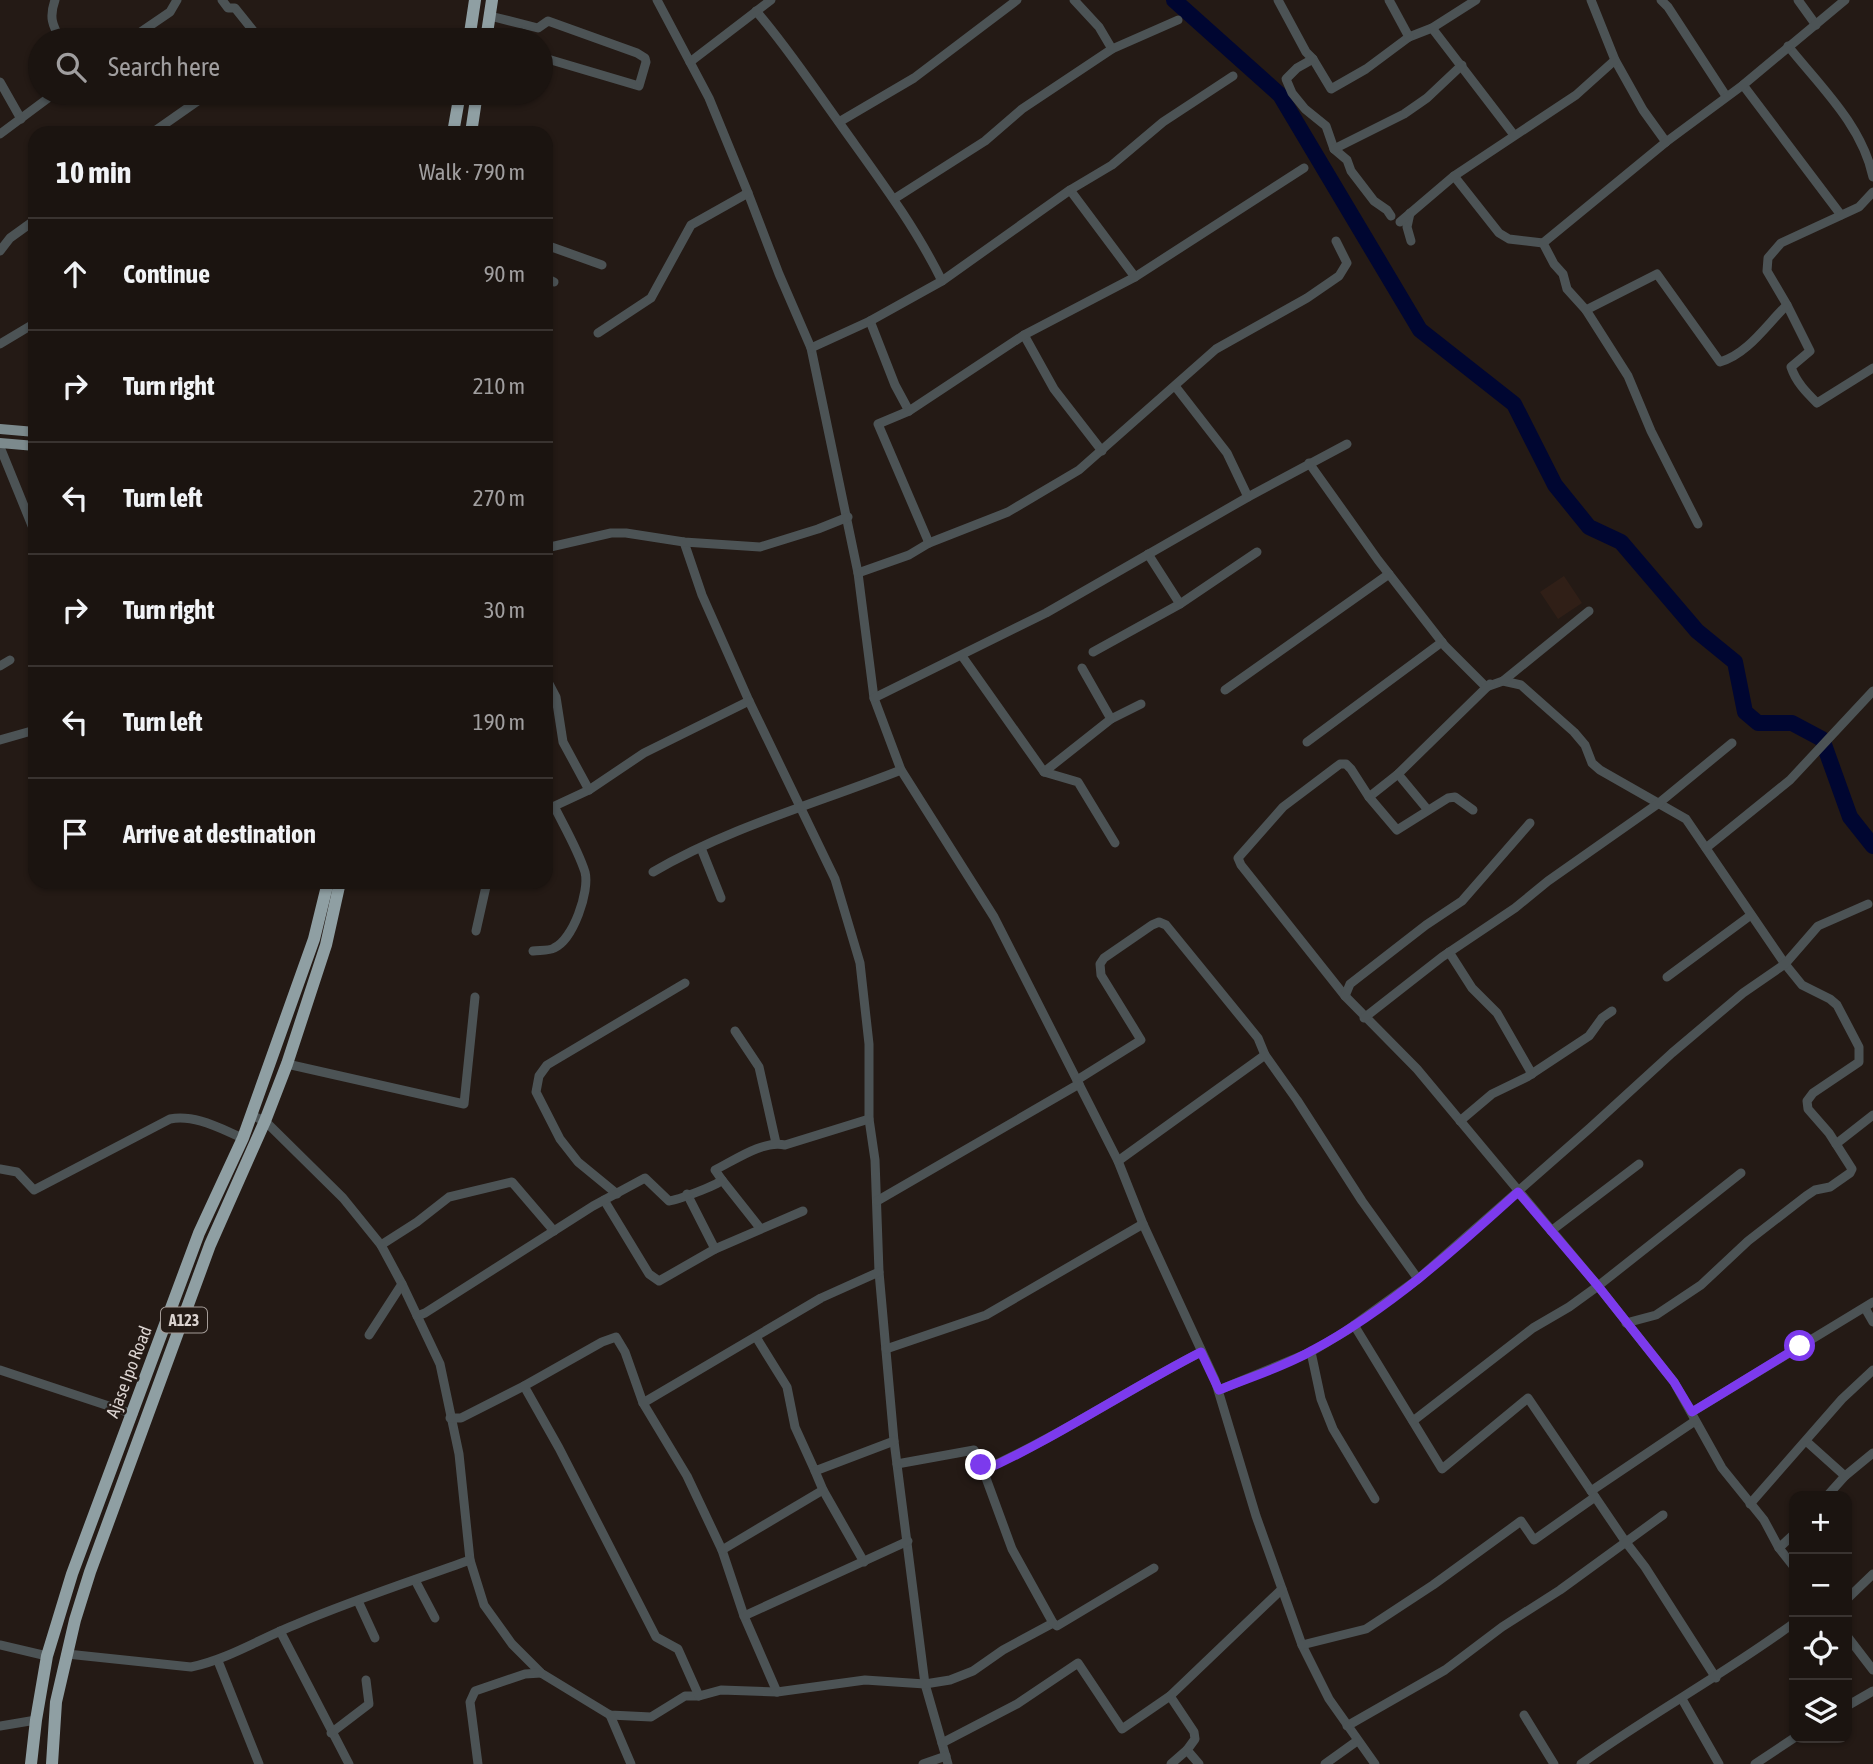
<!DOCTYPE html>
<html lang="en">
<head>
<meta charset="utf-8">
<style>
  body { margin:0; font-family:"Asap Condensed",sans-serif; background:#28211e; color:#f1f3f6 }
  .controls { position:absolute; right:21px; bottom:21px; display:grid; overflow:hidden; border-radius:14px; box-shadow:0 2px 5px #0004 }
  .controls button { width:63px; height:63px; display:grid; place-items:center; padding:0; border:0; border-bottom:2px solid #393330; background:#1b1410; color:#f1f3f6; font:35px sans-serif }
  .stop { position:absolute; width:21px; height:21px; margin:-16px; border:5px solid #7c3aed; border-radius:50%; background:#fff }
  .stop.end { background:#7c3aed; border-color:#fff; box-shadow:0 2px 7px #0008 }
  .list { margin:0; padding:0; list-style:none }
  h2 { display:flex; justify-content:space-between; align-items:center; height:91px; margin:0; padding:0 28px; font-size:30px }
  h2 small { font-size:23px; font-weight:400; color:#a09e9f }
  .list li { display:grid; grid-template-columns:46px 1fr auto; gap:21px; align-items:center; box-sizing:border-box; height:112px; padding:0 28px; border-top:2px solid #393330 }
  .list b { display:block; font-size:26px; white-space:nowrap }
  .list em { font-size:23px; font-style:normal; color:#a09e9f }
  .icon { flex:none; width:38px; height:38px; fill:none; stroke:currentColor; stroke-width:2; stroke-linecap:round; stroke-linejoin:round }
  .map { position:relative; flex:none; width:1873px; height:1764px; overflow:hidden }
  .search { position:absolute; background:#1b1410; box-shadow:0 2px 5px #0004; left:28px; top:28px; width:525px; height:77px; display:flex; align-items:center; gap:18px; box-sizing:border-box; padding:0 24px; border-radius:38px; color:#a09e9f; font-size:26px }
  .panel { position:absolute; background:#1b1410; box-shadow:0 2px 5px #0004; left:28px; top:126px; width:525px; height:763px; border-radius:21px }
  .map>svg:first-child { display:block }
  .education { fill:#301f17 }
  .lines { fill:none; stroke-linecap:round; stroke-linejoin:round }
  .river { stroke:#000631; stroke-width:16 }
  .minor { stroke:#4c5355; stroke-width:9 }
  .major { stroke:#7c8a8d; stroke-width:10 }
  .highway { stroke:#8f9fa3; stroke-width:12 }
  .route { stroke:#7c3aed; stroke-width:9 }
  .labels { text-anchor:middle; stroke-width:5; stroke-linejoin:round; paint-order:stroke }
  .shield { fill:#241a15; stroke:#a49c98; stroke-width:2 }
  .shield-label { font-size:16px; font-weight:bold; fill:#dbd3d0 }
  .street-label { font-size:18px; fill:#dbd3d0; stroke:#241a15 }
</style>
</head>
<body>
<div class="map">
<svg width="1873" height="1764" viewBox="0 0 1873 1764">
  <rect width="100%" height="100%" fill="#241a15"/>
  <!-- education -->
  <path class="education" d="M1564,576L1582,603L1558,619L1540,592Z"/>
  <g class="lines">
    <!-- river -->
    <path class="river" d="M1174,0L1280,95L1420,330L1514,404L1555,485L1589,527L1621,542L1697,631L1735,662L1745,712L1758,723H1792L1822,739L1850,817L1873,846"/>
    <!-- minor -->
    <g class="minor">
      <path d="M55,0C49,17 52,25 61,40"/>
      <path d="M222,0L228,8H235L255,33L254,40"/>
      <path d="M657,0L709,98L748,193L779,274L811,348L858,573L874,698L901,770L994,917L1118,1161L1143,1224L1215,1380L1256,1516L1302,1645L1329,1699L1375,1764"/>
      <path d="M1074,0L1099,27L1112,49"/>
      <path d="M1278,0L1306,52L1313,59L1331,89L1366,69L1409,37L1432,28L1476,0"/>
      <path d="M1389,0L1409,37"/>
      <path d="M1591,0L1615,60L1643,110L1666,142"/>
      <path d="M1661,0L1668,7L1726,96"/>
      <path d="M1798,0L1816,25"/>
      <path d="M756,11C788,48 814,88 843,128C878,177 915,226 942,281"/>
      <path d="M490,16L538,28L548,21L637,53L645,58L646,62L639,86L541,57"/>
      <path d="M1432,28L1514,135"/>
      <path d="M129,40L170,12L177,0"/>
      <path d="M1788,46C1820,86 1862,125 1873,177"/>
      <path d="M1313,59L1297,68L1286,79L1292,93L1305,109L1326,126L1334,149L1347,160L1351,171L1374,201L1387,210L1391,216"/>
      <path d="M690,62L771,0"/>
      <path d="M0,82L21,119"/>
      <path d="M1743,85L1841,215"/>
      <path d="M839,122L914,78L1017,0"/>
      <path d="M152,133L209,93"/>
      <path d="M0,134L55,93"/>
      <path d="M1334,149L1404,114L1427,98L1462,65"/>
      <path d="M1454,176L1499,233L1509,239L1543,243"/>
      <path d="M1070,190L1135,277"/>
      <path d="M1873,192L1859,207L1781,243L1768,258L1767,271L1787,305L1810,351L1791,367C1796,382 1806,392 1817,403L1873,368"/>
      <path d="M894,199L985,141L1022,109L1112,49L1178,20"/>
      <path d="M1410,213L1407,227L1411,241"/>
      <path d="M1400,222L1454,176L1576,95L1615,60"/>
      <path d="M546,245L602,265"/>
      <path d="M0,251L10,238L35,220"/>
      <path d="M546,278L554,282"/>
      <path d="M1586,310L1657,274L1720,362C1748,354 1767,324 1787,305"/>
      <path d="M870,321L895,385L909,411"/>
      <path d="M598,333L651,298L691,225L748,193"/>
      <path d="M1024,335L1054,389L1102,451"/>
      <path d="M0,344L35,323"/>
      <path d="M811,348L870,321L942,281L1070,190L1112,165L1163,122L1233,76"/>
      <path d="M1175,386L1227,453L1248,497"/>
      <path d="M0,447L35,533"/>
      <path d="M1309,463L1378,560L1445,646L1486,687L1503,681L1521,685L1574,732L1585,745L1592,763L1600,770L1686,819L1785,964L1802,985L1830,999L1837,1005L1859,1047V1062L1813,1093L1807,1101L1808,1109L1829,1133L1852,1169L1850,1173L1830,1187L1815,1190L1806,1196L1748,1241L1701,1285L1656,1315L1626,1323"/>
      <path d="M1698,524L1651,431L1628,376L1586,310L1567,289L1563,274L1554,264L1543,243L1666,142L1743,85L1845,0"/>
      <path d="M684,542L702,595L749,701L835,879L860,963L869,1044V1119L875,1160L879,1272L894,1441L925,1684L948,1764"/>
      <path d="M929,543L878,424L909,411L1024,335L1135,277L1304,168"/>
      <path d="M546,548L611,533H626L684,542L760,547L818,529L848,517"/>
      <path d="M1148,554L1180,604"/>
      <path d="M858,573L909,555L929,543L1008,512L1079,470L1216,349L1307,298L1339,276L1347,263L1336,241"/>
      <path d="M1093,652L1180,604L1257,552"/>
      <path d="M962,656L1044,772L1078,782L1115,843"/>
      <path d="M0,666L10,660"/>
      <path d="M546,678L556,697L563,742L589,790"/>
      <path d="M1503,681L1589,611"/>
      <path d="M1225,690L1389,574"/>
      <path d="M874,698L1046,613L1248,497L1347,444"/>
      <path d="M1111,719L1141,704"/>
      <path d="M0,740L35,730"/>
      <path d="M1307,742L1442,642"/>
      <path d="M1044,772L1111,719L1082,668"/>
      <path d="M1398,774L1427,809"/>
      <path d="M1369,797L1398,774L1490,684"/>
      <path d="M546,810L589,790L644,753L749,701"/>
      <path d="M1473,810L1455,797L1448,798L1397,830L1369,797L1351,769L1346,764H1340L1283,807L1238,858L1241,865L1345,996L1417,1069L1598,1286L1674,1382L1722,1468L1764,1520L1779,1548L1794,1567"/>
      <path d="M701,848L721,898"/>
      <path d="M1706,848L1790,780L1873,691"/>
      <path d="M653,872C730,827 818,803 901,770"/>
      <path d="M476,931L487,882"/>
      <path d="M533,951C539,950 549,951 554,948C573,940 590,891 585,872C578,850 565,828 555,808"/>
      <path d="M1449,952L1472,988L1497,1013L1532,1074"/>
      <path d="M1667,977L1751,915"/>
      <path d="M1345,996L1350,984L1426,925L1462,901L1530,823"/>
      <path d="M1364,1018L1442,957L1515,908L1548,881L1659,803L1732,743"/>
      <path d="M735,1031L759,1067L776,1143"/>
      <path d="M287,1064L464,1104L475,997"/>
      <path d="M1077,1080L1141,1040L1101,975L1100,964L1104,958L1152,925L1159,922L1166,925L1258,1038L1265,1055L1297,1100L1362,1201L1418,1279"/>
      <path d="M251,1115L265,1121L343,1198L381,1245L402,1284L440,1364L459,1454L470,1560L484,1605L512,1644L541,1673L610,1715L651,1717L685,1696H699L721,1690L777,1692L865,1680L925,1684L950,1680L973,1671L1003,1650L1053,1623L1057,1626L1154,1568"/>
      <path d="M1460,1121L1492,1094L1527,1077L1589,1036L1602,1018L1612,1011"/>
      <path d="M1836,1144L1873,1115"/>
      <path d="M1118,1161L1265,1055"/>
      <path d="M0,1169L17,1172L34,1190L170,1119C195,1114 221,1129 243,1138"/>
      <path d="M722,1180L760,1228"/>
      <path d="M617,1194L578,1162L560,1139L536,1092L539,1076L547,1065L685,983"/>
      <path d="M687,1194L715,1249"/>
      <path d="M604,1200L649,1274L659,1281L715,1249L803,1211"/>
      <path d="M877,1201L1079,1084"/>
      <path d="M1551,1231L1639,1164"/>
      <path d="M381,1245L417,1222L449,1197L512,1182L554,1231"/>
      <path d="M1865,1308L1873,1322"/>
      <path d="M417,1316L425,1313L593,1206L645,1178L669,1201C677,1200 716,1186 722,1180L715,1170C735,1160 763,1140 785,1145L869,1119"/>
      <path d="M1354,1325L1442,1469L1528,1398L1625,1541L1645,1567L1716,1678"/>
      <path d="M369,1335L402,1284"/>
      <path d="M756,1337L787,1387L795,1427L815,1471L894,1441"/>
      <path d="M886,1349L986,1315L1143,1224"/>
      <path d="M1311,1352L1321,1399L1333,1429L1375,1499"/>
      <path d="M0,1370L133,1414"/>
      <path d="M524,1386L559,1448L656,1637L678,1649L699,1696"/>
      <path d="M1219,1390L1311,1352L1346,1331L1418,1279L1590,1128L1672,1053L1743,993L1785,964L1818,926L1868,904"/>
      <path d="M643,1403L821,1298L879,1272"/>
      <path d="M1692,1412L1873,1302"/>
      <path d="M450,1418H461L524,1386L602,1342L616,1337L625,1352L643,1403L687,1476L722,1550L744,1616L777,1692"/>
      <path d="M1413,1421L1533,1328L1569,1307L1598,1286L1741,1173"/>
      <path d="M1806,1441L1845,1476"/>
      <path d="M897,1464L974,1450L979,1458L983,1470C1058,1437 1127,1390 1201,1352"/>
      <path d="M983,1470L1012,1549L1053,1623"/>
      <path d="M815,1471L823,1490L864,1562"/>
      <path d="M1591,1491L1695,1421"/>
      <path d="M1827,1496L1845,1476L1873,1453"/>
      <path d="M1750,1504L1842,1399L1873,1370"/>
      <path d="M1779,1548L1794,1534"/>
      <path d="M722,1550L823,1490"/>
      <path d="M415,1580L435,1618"/>
      <path d="M1847,1599L1873,1574"/>
      <path d="M358,1601L375,1638"/>
      <path d="M744,1616L908,1541"/>
      <path d="M280,1631L349,1764"/>
      <path d="M1847,1636L1873,1670"/>
      <path d="M0,1645L47,1656"/>
      <path d="M1302,1645L1366,1629L1433,1585L1521,1521L1534,1540L1595,1497"/>
      <path d="M67,1654L191,1667C229,1659 261,1638 297,1624C353,1600 412,1581 470,1560"/>
      <path d="M218,1661L259,1764"/>
      <path d="M1170,1696L1194,1732L1195,1739L1187,1750L1199,1764"/>
      <path d="M1682,1699L1719,1764"/>
      <path d="M1847,1706L1873,1691"/>
      <path d="M610,1715L631,1764"/>
      <path d="M1524,1715L1554,1764"/>
      <path d="M0,1726L36,1720"/>
      <path d="M1347,1726L1445,1670L1502,1627L1560,1590L1663,1515"/>
      <path d="M331,1733L369,1704L366,1680"/>
      <path d="M942,1743L1017,1704L1078,1663L1122,1729L1170,1696L1282,1589"/>
      <path d="M478,1764L470,1702L475,1691L525,1674L541,1673"/>
      <path d="M923,1764L946,1756"/>
      <path d="M1171,1764L1187,1750"/>
      <path d="M1325,1764L1357,1741"/>
      <path d="M1581,1764C1650,1714 1725,1674 1794,1623"/>
      <path d="M1755,1764L1794,1738"/>
    </g>
    <!-- major -->
    <g class="major">
      <path d="M0,429L35,432"/>
      <path d="M0,443L35,446"/>
    </g>
    <!-- highway -->
    <g class="highway">
      <path d="M469,40L475,0"/>
      <path d="M486,40L492,0"/>
      <path d="M453,133L460,93"/>
      <path d="M471,133L477,93"/>
      <path d="M31,1764L36,1720L47,1656L72,1574L199,1233L243,1138L314,939L328,882"/>
      <path d="M52,1764L56,1702L75,1620L90,1572L210,1245L265,1121L287,1064L326,945L340,882"/>
    </g>
  </g>
  <g class="lines">
    <!-- route -->
    <path class="route" d="M981,1465L983,1471C1058,1437 1127,1390 1201,1352L1219,1390C1250,1377 1284,1367 1313,1350C1389,1309 1454,1250 1518,1192L1598,1286L1674,1382L1692,1412L1800,1346"/>
  </g>
  <g class="labels">
    <!-- shield labels -->
    <rect class="shield" x="161" y="1307.5" width="46" height="25" rx="5"/>
    <g class="shield-label">
      <text x="184" y="1326">A123</text>
    </g>
    <!-- street labels -->
    <g class="street-label">
      <text transform="translate(129 1372) rotate(-69)" y="6">Ajase Ipo Road</text>
    </g>
  </g>
</svg>
<div class="controls">
<button>+</button>
<button>−</button>
<button><svg class="icon" aria-label="locate" viewBox="0 0 24 24"><circle cx="12" cy="12" r="6"/><path d="M12 2v4M12 18v4M2 12h4M18 12h4"/></svg></button>
<button><svg class="icon" aria-label="layers" viewBox="0 0 24 24"><path d="M12 4l9 5-9 5-9-5zM3 14l9 5 9-5"/></svg></button>
</div>
<div class="stop" style="left:1800px;top:1346px"></div>
<div class="stop end" style="left:981px;top:1465px"></div>
<div class="search"><svg class="icon" aria-label="search" viewBox="0 0 24 24"><circle cx="10" cy="10" r="6"/><path d="M15 15l6 6"/></svg>Search here</div>
<section class="panel">
<h2>10 min<small>Walk · 790 m</small></h2>
<ul class="list">
<li><svg class="icon" aria-label="ahead" viewBox="0 0 24 24"><path d="M12 20V5M6 11l6-6 6 6"/></svg><div><b>Continue</b></div><em>90 m</em></li>
<li><svg class="icon" aria-label="right" viewBox="0 0 24 24"><path d="M7 20v-9h11M14 6l5 5-5 5"/></svg><div><b>Turn right</b></div><em>210 m</em></li>
<li><svg class="icon" aria-label="left" viewBox="0 0 24 24"><path d="M17 20v-9H6M10 6l-5 5 5 5"/></svg><div><b>Turn left</b></div><em>270 m</em></li>
<li><svg class="icon" aria-label="right" viewBox="0 0 24 24"><path d="M7 20v-9h11M14 6l5 5-5 5"/></svg><div><b>Turn right</b></div><em>30 m</em></li>
<li><svg class="icon" aria-label="left" viewBox="0 0 24 24"><path d="M17 20v-9H6M10 6l-5 5 5 5"/></svg><div><b>Turn left</b></div><em>190 m</em></li>
<li><svg class="icon" aria-label="arrive" viewBox="0 0 24 24"><path d="M6 21V4h12l-3 4 3 4H6"/></svg><div><b>Arrive at destination</b></div></li>
</ul>
</section>
</div>
</body>
</html>
